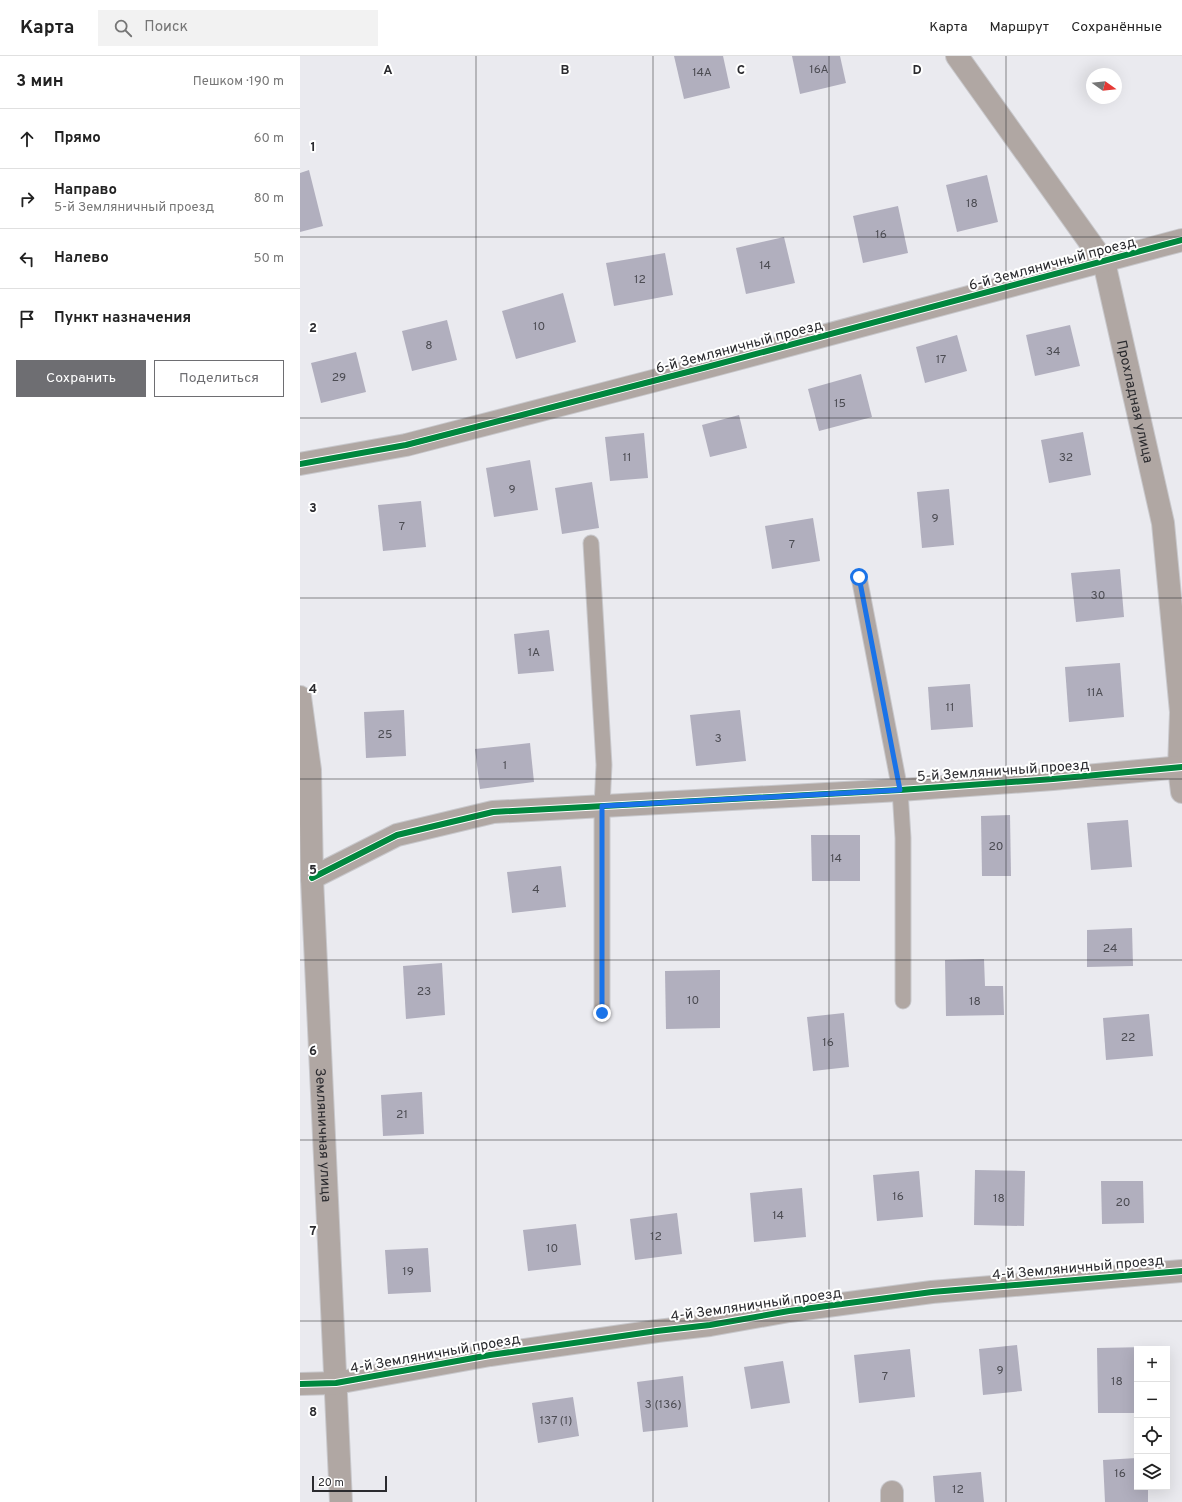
<!DOCTYPE html>
<html lang="ru">
<head>
<meta charset="utf-8">
<style>
  body { margin:0; font-family:Overpass,sans-serif; background:#f2f2f2; color:#222 }
  .controls { position:absolute; right:12px; bottom:12px; display:grid; overflow:hidden; border-radius:0px; box-shadow:0 4px 16px #0002 }
  .controls button { width:36px; height:36px; display:grid; place-items:center; padding:0; border:0; border-bottom:1px solid #e0e0e0; background:#fff; color:#222; font:20px sans-serif }
  .compass { position:absolute; left:786px; top:12px; width:36px; height:36px; border-radius:50%; background:#fff; box-shadow:0 4px 16px #0002; rotate:105deg }
  .scale { position:absolute; left:12px; bottom:10px; width:75px; box-sizing:border-box; padding-left:4px; border:2px solid #2b2b2f; border-top:0; font-size:11px; line-height:14px; white-space:nowrap; color:#2b2b2f; -webkit-text-stroke:3px #fff; paint-order:stroke }
  .stop { position:absolute; width:12px; height:12px; margin:-9px; border:3px solid #1a73e8; border-radius:50%; background:#fff }
  .stop.end { background:#1a73e8; border-color:#fff; box-shadow:0 1px 4px #0008 }
  .list { margin:0; padding:0; list-style:none }
  h2 { display:flex; justify-content:space-between; align-items:center; height:52px; margin:0; padding:0 16px; font-size:17px }
  h2 small { font-size:13px; font-weight:400; color:#767676 }
  .list li { display:grid; grid-template-columns:26px 1fr auto; gap:12px; align-items:center; box-sizing:border-box; height:60px; padding:0 16px; border-top:1px solid #e0e0e0 }
  .list b { display:block; font-size:15px; white-space:nowrap }
  .list p { margin:0; font-size:13px; white-space:nowrap; color:#767676 }
  .list em { font-size:13px; font-style:normal; color:#767676 }
  .actions { display:flex; gap:8px; padding:12px 16px }
  .actions a { flex:1; padding:9px 0; border:1px solid #6e6e72; border-radius:0px; text-align:center; font-size:14px; color:#6e6e72 }
  .actions .main { background:#6e6e72; color:#fff }
  .icon { flex:none; width:22px; height:22px; fill:none; stroke:currentColor; stroke-width:2; stroke-linecap:round; stroke-linejoin:round }
  .map { position:relative; flex:none; width:882px; height:1446px; overflow:hidden }
  header { display:flex; align-items:center; gap:24px; box-sizing:border-box; height:56px; padding:0 20px; background:#fff; border-bottom:1px solid #e0e0e0 }
  header strong { font-size:19px }
  nav { display:flex; gap:22px; margin-inline-start:auto; font-size:14px }
  .search { width:280px; height:36px; background:#f2f2f2; display:flex; align-items:center; gap:10px; box-sizing:border-box; padding:0 14px; border-radius:0px; color:#767676; font-size:15px }
  main { display:flex }
  aside { flex:1; background:#fff }
  .map>svg:first-child { display:block }
  .building { fill:#b1afbe }
  .lines { fill:none; stroke-linecap:round; stroke-linejoin:round }
  .service-casing { stroke:#c8c8cc; stroke-width:17 }
  .minor-casing { stroke:#c8c8cc; stroke-width:24 }
  .service { stroke:#b0a7a3; stroke-width:15 }
  .minor { stroke:#b0a7a3; stroke-width:22 }
  .cycleway-casing { stroke:#fff; stroke-width:8 }
  .cycleway { stroke:#00873e; stroke-width:6 }
  .route { stroke:#1a73e8; stroke-width:5 }
  .grid { fill:none; stroke:#2b2b2f; stroke-width:1; stroke-opacity:0.55 }
  .labels { text-anchor:middle; stroke-width:4; stroke-linejoin:round; paint-order:stroke }
  .number-label { font-size:12px; fill:#4c4c53 }
  .street-label { font-size:14px; fill:#2b2b2f; stroke:#fff }
  .grid-label { font-size:13px; text-anchor:middle; font-weight:bold; fill:#2b2b2f; stroke:#fff; stroke-width:4; stroke-linejoin:round; paint-order:stroke }
</style>
</head>
<body>
<header>
<strong>Карта</strong>
<div class="search"><svg class="icon" aria-label="search" viewBox="0 0 24 24"><circle cx="10" cy="10" r="6"/><path d="M15 15l6 6"/></svg>Поиск</div>
<nav><a>Карта</a><a>Маршрут</a><a>Сохранённые</a></nav>
</header>
<main>
<aside>
<h2>3 мин<small>Пешком · 190 m</small></h2>
<ul class="list">
<li><svg class="icon" aria-label="ahead" viewBox="0 0 24 24"><path d="M12 20V5M6 11l6-6 6 6"/></svg><div><b>Прямо</b></div><em>60 m</em></li>
<li><svg class="icon" aria-label="right" viewBox="0 0 24 24"><path d="M7 20v-9h11M14 6l5 5-5 5"/></svg><div><b>Направо</b><p>5-й Земляничный проезд</p></div><em>80 m</em></li>
<li><svg class="icon" aria-label="left" viewBox="0 0 24 24"><path d="M17 20v-9H6M10 6l-5 5 5 5"/></svg><div><b>Налево</b></div><em>50 m</em></li>
<li><svg class="icon" aria-label="arrive" viewBox="0 0 24 24"><path d="M6 21V4h12l-3 4 3 4H6"/></svg><div><b>Пункт назначения</b></div></li>
</ul>
<div class="actions"><a class="main">Сохранить</a><a>Поделиться</a></div>
</aside>
<div class="map">
<svg width="882" height="1446" viewBox="0 0 882 1446">
  <rect width="100%" height="100%" fill="#eaeaef"/>
  <!-- building -->
  <g class="building">
    <path d="M374,0H423L430,32L384,43Z"/>
    <path d="M492,0H540L546,27L500,38Z"/>
    <path d="M9,114L23,170L0,176V117Z"/>
    <path d="M687,119L698,166L657,176L646,129Z"/>
    <path d="M598,150L608,197L563,207L553,160Z"/>
    <path d="M484,181L495,227L446,238L436,192Z"/>
    <path d="M365,197L373,239L314,250L306,207Z"/>
    <path d="M263,237L276,286L216,303L202,255Z"/>
    <path d="M147,264L157,304L112,315L102,275Z"/>
    <path d="M770,269L780,310L735,320L726,279Z"/>
    <path d="M657,279L667,315L625,327L616,291Z"/>
    <path d="M56,296L66,336L21,347L11,307Z"/>
    <path d="M561,318L572,361L519,375L508,333Z"/>
    <path d="M439,359L447,392L410,401L402,369Z"/>
    <path d="M783,376L791,419L749,427L741,384Z"/>
    <path d="M344,377L348,422L310,425L305,381Z"/>
    <path d="M230,404L238,454L194,461L186,412Z"/>
    <path d="M292,426L299,472L262,478L255,432Z"/>
    <path d="M649,433L654,489L622,492L617,436Z"/>
    <path d="M121,445L126,491L83,495L78,449Z"/>
    <path d="M513,462L520,505L472,513L465,470Z"/>
    <path d="M820,513L824,561L776,566L771,517Z"/>
    <path d="M249,574L254,615L218,618L214,578Z"/>
    <path d="M820,607L824,661L769,666L765,611Z"/>
    <path d="M670,628L673,671L631,674L628,631Z"/>
    <path d="M104,654L106,700L66,702L64,656Z"/>
    <path d="M440,654L446,705L396,710L390,659Z"/>
    <path d="M230,687L234,726L180,733L175,693Z"/>
    <path d="M710,759L711,820H682L681,760Z"/>
    <path d="M828,764L832,811L791,814L787,767Z"/>
    <path d="M511,779H560V825H512Z"/>
    <path d="M261,810L266,851L212,857L207,816Z"/>
    <path d="M832,872L833,910L787,911V874Z"/>
    <path d="M684,903L685,930H703L704,959L646,960L645,904Z"/>
    <path d="M142,907L145,959L106,963L103,910Z"/>
    <path d="M420,914V972L366,973L365,915Z"/>
    <path d="M544,957L549,1011L513,1015L507,961Z"/>
    <path d="M849,958L853,1000L806,1004L803,962Z"/>
    <path d="M122,1036L124,1078L83,1080L81,1039Z"/>
    <path d="M675,1114L725,1115L724,1170L674,1169Z"/>
    <path d="M619,1115L623,1161L577,1165L573,1119Z"/>
    <path d="M801,1125H843L844,1167L802,1168Z"/>
    <path d="M502,1132L506,1181L454,1186L450,1137Z"/>
    <path d="M377,1157L382,1198L335,1204L330,1163Z"/>
    <path d="M276,1168L281,1209L228,1215L223,1174Z"/>
    <path d="M128,1192L131,1236L88,1238L85,1194Z"/>
    <path d="M717,1289L722,1335L683,1339L679,1293Z"/>
    <path d="M849,1291V1293H837V1357H798L797,1292Z"/>
    <path d="M610,1293L615,1341L559,1347L554,1299Z"/>
    <path d="M483,1305L490,1347L451,1353L444,1311Z"/>
    <path d="M383,1320L388,1371L343,1376L337,1326Z"/>
    <path d="M273,1341L279,1380L238,1387L232,1347Z"/>
    <path d="M837,1402V1431H848V1446H805L803,1404Z"/>
    <path d="M681,1416L684,1446H635L633,1420Z"/>
  </g>
  <g class="lines">
    <!-- service casing -->
    <g class="service-casing">
      <g id="service">
        <path d="M291,487L304,709L302,750V957"/>
        <path d="M559,521L600,734L603,782V945"/>
      </g>
    </g>
    <!-- minor casing -->
    <g class="minor-casing">
      <g id="minor">
        <path id="s1" d="M657,0L804,206L863,467L881,656L879,712L882,736"/>
        <path d="M0,408L106,389L407,311L882,184"/>
        <path id="s2" d="M0,641L10,714L12,822L41,1446"/>
        <path d="M12,822L97,779L193,756L600,734L753,723L882,711"/>
        <path d="M0,1328L36,1327L190,1299L357,1275L410,1269L489,1255L632,1236L882,1215"/>
        <path d="M592,1436V1446"/>
      </g>
    </g>
    <!-- service -->
    <use href="#service" class="service"/>
    <!-- minor -->
    <use href="#minor" class="minor"/>
    <!-- cycleway casing -->
    <g class="cycleway-casing">
      <g id="cycleway">
        <path d="M0,408L106,389L407,311L882,184"/>
        <path d="M12,822L97,779L193,756L600,734L753,723L882,711"/>
        <path d="M0,1328L36,1327L190,1299L357,1275L410,1269L489,1255L632,1236L882,1215"/>
      </g>
    </g>
    <!-- cycleway -->
    <use href="#cycleway" class="cycleway"/>
  </g>
  <g class="lines">
    <!-- route -->
    <path class="route" d="M302,957V750L600,734L559,521"/>
  </g>
  <!-- grid -->
  <path class="grid" d="M176,0V1446M353,0V1446M529,0V1446M706,0V1446M0,181H882M0,362H882M0,542H882M0,723H882M0,904H882M0,1084H882M0,1265H882"/>
  <g class="labels">
    <!-- number labels -->
    <g class="number-label">
      <text x="519" y="17">16А</text>
      <text x="402" y="20">14А</text>
      <text x="672" y="151">18</text>
      <text x="581" y="182">16</text>
      <text x="465" y="213">14</text>
      <text x="340" y="227">12</text>
      <text x="239" y="274">10</text>
      <text x="129" y="293">8</text>
      <text x="753" y="299">34</text>
      <text x="641" y="307">17</text>
      <text x="39" y="325">29</text>
      <text x="540" y="351">15</text>
      <text x="327" y="405">11</text>
      <text x="766" y="405">32</text>
      <text x="212" y="437">9</text>
      <text x="635" y="466">9</text>
      <text x="102" y="474">7</text>
      <text x="492" y="492">7</text>
      <text x="798" y="543">30</text>
      <text x="234" y="600">1А</text>
      <text x="795" y="640">11А</text>
      <text x="650" y="655">11</text>
      <text x="85" y="682">25</text>
      <text x="418" y="686">3</text>
      <text x="205" y="713">1</text>
      <text x="696" y="794">20</text>
      <text x="536" y="806">14</text>
      <text x="236" y="837">4</text>
      <text x="810" y="896">24</text>
      <text x="124" y="939">23</text>
      <text x="393" y="948">10</text>
      <text x="675" y="949">18</text>
      <text x="828" y="985">22</text>
      <text x="528" y="990">16</text>
      <text x="102" y="1062">21</text>
      <text x="598" y="1144">16</text>
      <text x="699" y="1146">18</text>
      <text x="823" y="1150">20</text>
      <text x="478" y="1163">14</text>
      <text x="356" y="1184">12</text>
      <text x="252" y="1196">10</text>
      <text x="108" y="1219">19</text>
      <text x="700" y="1318">9</text>
      <text x="585" y="1324">7</text>
      <text x="817" y="1329">18</text>
      <text x="363" y="1352">3 (136)</text>
      <text x="256" y="1368">137 (1)</text>
      <text x="820" y="1421">16</text>
      <text x="658" y="1437">12</text>
    </g>
    <!-- street labels -->
    <g class="street-label">
      <text transform="translate(752 207) rotate(-15)" y="5">6-й Земляничный проезд</text>
      <text transform="translate(439 290) rotate(-15)" y="5">6-й Земляничный проезд</text>
      <text dy="5" stroke="none"><textPath href="#s1" startOffset="396">Прохладная улица</textPath></text>
      <text transform="translate(703 714) rotate(-4)" y="5">5-й Земляничный проезд</text>
      <text dy="5" stroke="none"><textPath href="#s2" startOffset="439">Земляничная улица</textPath></text>
      <text transform="translate(778 1211) rotate(-5)" y="5">4-й Земляничный проезд</text>
      <text transform="translate(456 1248) rotate(-8)" y="5">4-й Земляничный проезд</text>
      <text transform="translate(135 1297) rotate(-10)" y="5">4-й Земляничный проезд</text>
    </g>
  </g>
  <g class="grid-label">
    <text x="88" y="18">A</text>
    <text x="265" y="18">B</text>
    <text x="441" y="18">C</text>
    <text x="617" y="18">D</text>
    <text x="13" y="95">1</text>
    <text x="13" y="276">2</text>
    <text x="13" y="456">3</text>
    <text x="13" y="637">4</text>
    <text x="13" y="818">5</text>
    <text x="13" y="999">6</text>
    <text x="13" y="1179">7</text>
    <text x="13" y="1360">8</text>
  </g>
</svg>
<div class="controls">
<button>+</button>
<button>−</button>
<button><svg class="icon" aria-label="locate" viewBox="0 0 24 24"><circle cx="12" cy="12" r="6"/><path d="M12 2v4M12 18v4M2 12h4M18 12h4"/></svg></button>
<button><svg class="icon" aria-label="layers" viewBox="0 0 24 24"><path d="M12 4l9 5-9 5-9-5zM3 14l9 5 9-5"/></svg></button>
</div>
<svg class="compass" viewBox="-18 -18 36 36"><path d="M0-13l5 13h-10z" fill="#e53935"/><path d="M0 13l5-13h-10z" fill="#767676"/></svg>
<div class="scale">20 m</div>
<div class="stop" style="left:559px;top:521px"></div>
<div class="stop end" style="left:302px;top:957px"></div>
</div>
</main>
</body>
</html>
